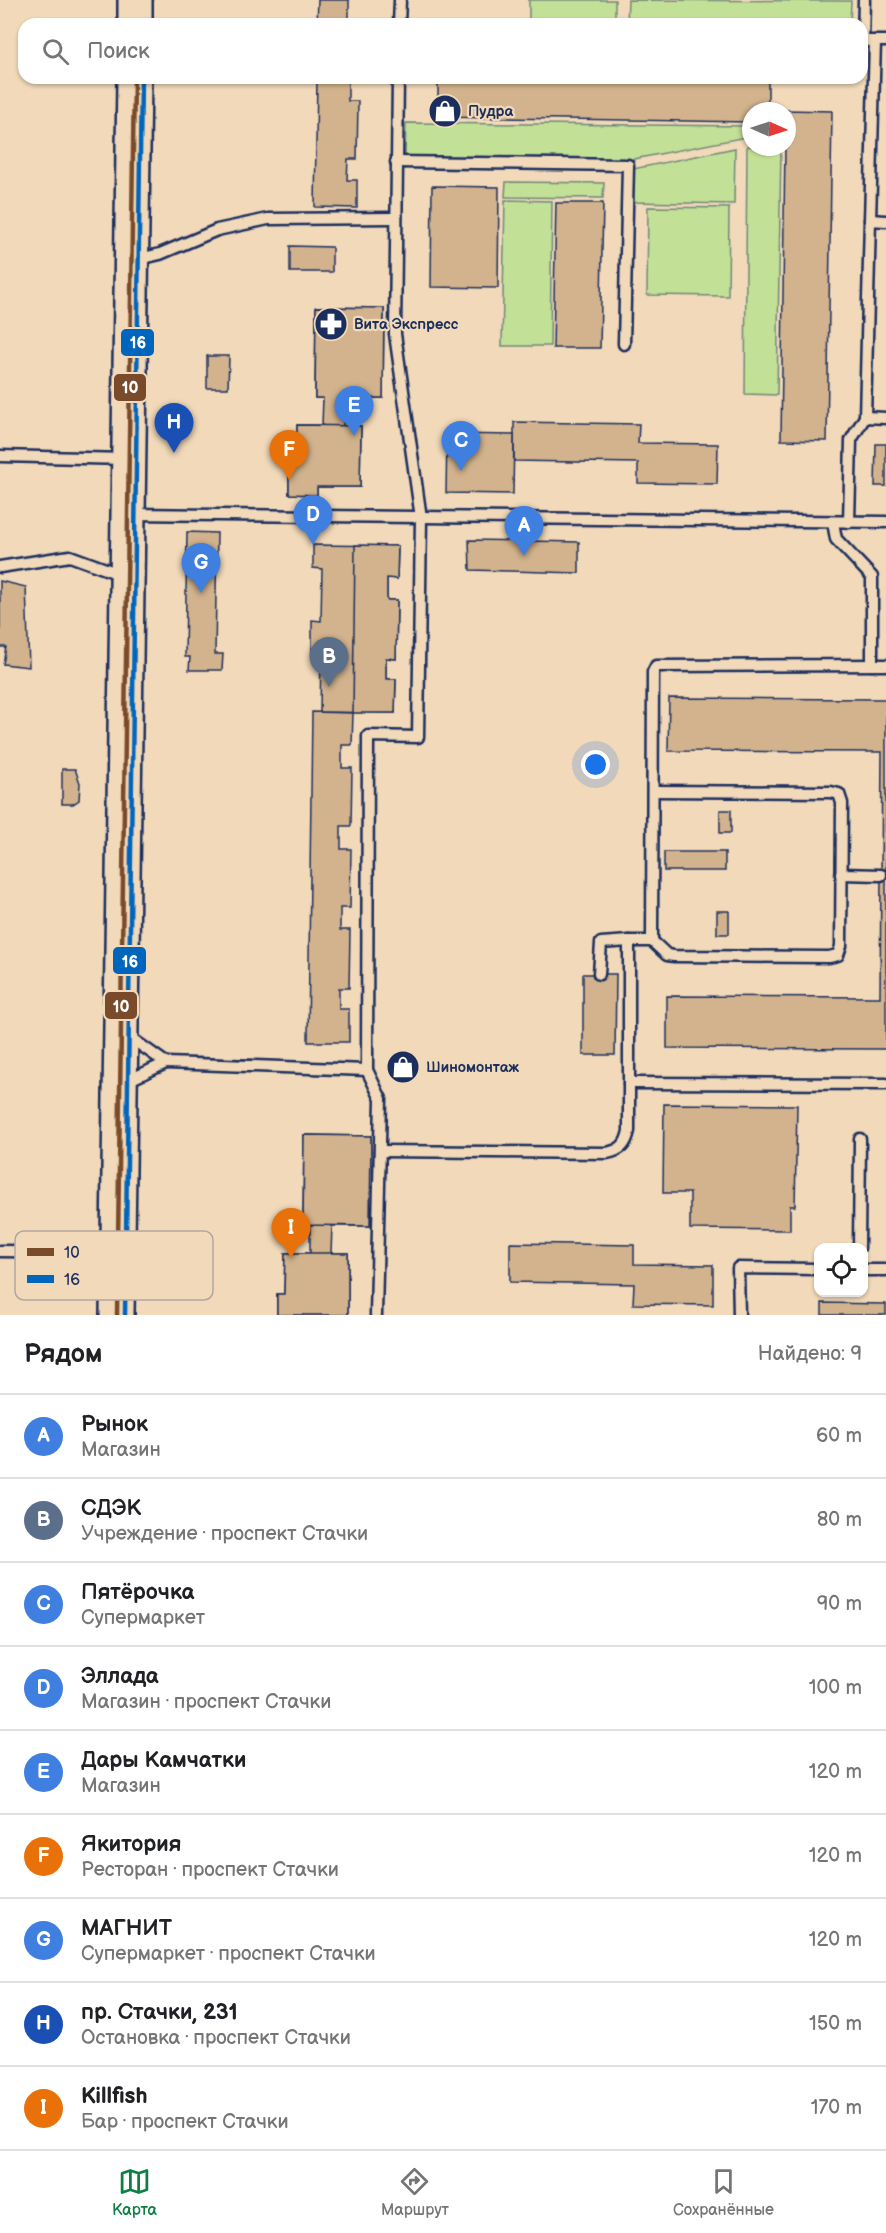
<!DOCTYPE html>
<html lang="ru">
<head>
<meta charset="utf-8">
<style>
  body { margin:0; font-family:"Balsamiq Sans",sans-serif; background:#f6f6f6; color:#202124 }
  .controls { position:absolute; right:18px; bottom:18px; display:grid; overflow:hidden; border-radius:12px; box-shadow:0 2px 4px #0004 }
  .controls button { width:54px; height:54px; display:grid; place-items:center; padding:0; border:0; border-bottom:2px solid #e0e0e0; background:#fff; color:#202124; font:30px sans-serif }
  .compass { position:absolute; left:742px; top:102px; width:54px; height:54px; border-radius:50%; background:#fff; box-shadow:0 2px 4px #0004; rotate:93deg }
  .you { position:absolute; left:596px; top:765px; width:21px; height:21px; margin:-15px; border:4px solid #fff; border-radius:50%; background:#1a73e8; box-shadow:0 0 0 9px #1a73e833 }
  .badge { display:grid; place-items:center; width:39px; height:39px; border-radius:50%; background:#0b8043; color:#fff; font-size:20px; font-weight:700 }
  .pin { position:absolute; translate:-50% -50px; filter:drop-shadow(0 2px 3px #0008) }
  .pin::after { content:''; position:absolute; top:32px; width:21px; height:18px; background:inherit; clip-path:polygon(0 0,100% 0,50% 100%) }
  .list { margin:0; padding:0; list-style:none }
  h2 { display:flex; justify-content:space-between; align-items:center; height:78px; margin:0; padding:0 24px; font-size:26px }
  h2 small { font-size:20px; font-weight:400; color:#757577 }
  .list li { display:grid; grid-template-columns:39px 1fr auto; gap:18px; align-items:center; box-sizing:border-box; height:84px; padding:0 24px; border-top:2px solid #e0e0e0 }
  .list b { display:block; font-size:22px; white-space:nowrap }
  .list p { margin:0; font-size:20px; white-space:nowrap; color:#757577 }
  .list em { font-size:20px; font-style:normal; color:#757577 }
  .icon { flex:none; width:33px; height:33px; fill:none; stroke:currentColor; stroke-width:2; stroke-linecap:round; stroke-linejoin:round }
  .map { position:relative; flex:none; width:886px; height:1315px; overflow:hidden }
  .search { position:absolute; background:#fff; box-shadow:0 2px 4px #0004; left:18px; right:18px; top:18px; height:66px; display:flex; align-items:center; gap:15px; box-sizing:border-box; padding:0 21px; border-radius:18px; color:#757577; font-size:22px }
  .sheet { height:834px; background:#fff }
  nav { display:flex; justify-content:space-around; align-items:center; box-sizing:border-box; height:84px; border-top:2px solid #e0e0e0; background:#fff; font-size:16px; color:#757577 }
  nav a { display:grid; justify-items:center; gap:3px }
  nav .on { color:#0b8043 }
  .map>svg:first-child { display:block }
  .green { fill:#c3e097; stroke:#6f887a; stroke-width:1.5 }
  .building { fill:#d2b38d; stroke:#1b2f5e; stroke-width:1.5 }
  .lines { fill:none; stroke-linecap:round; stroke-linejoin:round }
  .lane-casing { stroke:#1b2f5e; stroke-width:15 }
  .primary-casing { stroke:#1b2f5e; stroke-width:38 }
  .lane { stroke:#f1d9b9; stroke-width:10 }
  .primary { stroke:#f1d9b9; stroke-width:33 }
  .bus-1-casing { stroke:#f1d9b9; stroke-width:9 }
  .bus-2-casing { stroke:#f1d9b9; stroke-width:9 }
  .bus-1 { stroke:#7a4b2a; stroke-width:4.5 }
  .bus-2 { stroke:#0065bd; stroke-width:4.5 }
  .labels { text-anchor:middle; stroke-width:4.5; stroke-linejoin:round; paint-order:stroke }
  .poi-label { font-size:15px; font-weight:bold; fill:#1b2f5e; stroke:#f1d9b9; text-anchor:start }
  .key { fill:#f1d9b9; stroke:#b1a69e; stroke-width:1.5 }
  .key-label { font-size:16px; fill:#1b2f5e }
  .line-badge { stroke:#f1d9b9; stroke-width:2 }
  .badge-label { font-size:16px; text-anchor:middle; font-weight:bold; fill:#fff }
</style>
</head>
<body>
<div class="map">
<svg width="886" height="1315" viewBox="0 0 886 1315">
  <rect width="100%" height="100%" fill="#f1d9b9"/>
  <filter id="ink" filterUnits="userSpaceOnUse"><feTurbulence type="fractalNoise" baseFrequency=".0167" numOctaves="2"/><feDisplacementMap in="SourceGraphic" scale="12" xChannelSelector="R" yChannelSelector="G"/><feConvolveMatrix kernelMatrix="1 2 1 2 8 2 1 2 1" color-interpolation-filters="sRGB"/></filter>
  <g filter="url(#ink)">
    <!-- green -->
    <g class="green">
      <rect x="529" y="0" width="86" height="24"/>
      <path d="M628,0L851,1L850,24H627Z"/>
      <path d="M406,123L751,126V136L629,160L405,156Z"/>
      <path d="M747,146L781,147L777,395L745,394Z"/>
      <path d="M735,148L734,204L633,202V169Z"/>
      <path d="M506,182L604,183L603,198L505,197Z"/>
      <path d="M505,200L552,201L550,346H502Z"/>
      <path d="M648,207L729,208L728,296L647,295Z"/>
    </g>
    <!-- building -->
    <g class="building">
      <path d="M318,0H349V20H359V24H317Z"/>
      <path d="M317,78H359L348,79V101H358L357,159H348L347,180H357V208L315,207Z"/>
      <path d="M438,78H768V111H751V122L438,117Z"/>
      <path d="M786,110L832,111L827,441L781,440L785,147H787Z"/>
      <path d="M432,186L499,187L498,288L431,287Z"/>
      <path d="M556,203H603L600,348H553Z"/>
      <path d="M290,246L332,247V272H290Z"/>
      <path d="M316,307L384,308L383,398H315Z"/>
      <path d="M316,307L384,308L383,398H344L343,426H361L360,487H317V495L289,494V466H297V425H322L323,398H315Z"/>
      <path d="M207,356H229L228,388H207Z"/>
      <path d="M514,422L639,424L638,443L718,444L717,484L638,483V463L514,461Z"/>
      <path d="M297,425L361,426L360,487H317V495L289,494V466H297Z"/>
      <path d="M447,434L514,435L513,494L446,493Z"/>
      <path d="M876,444H886V486H875Z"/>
      <path d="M187,532L217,533L215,654H223L222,670H189L190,657H185Z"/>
      <path d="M469,540L579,542V573L470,570Z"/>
      <path d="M313,545L398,546L397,579L387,578V600H397L396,659L386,658V679H396L395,713L320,712L321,654H312V620L321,621L322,569L313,568Z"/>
      <path d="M355,545L398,546L397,579L387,578V600H397L396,659L386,658V679H396L395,713H353Z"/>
      <path d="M0,581L26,587L29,667L3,664L6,647H0Z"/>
      <path d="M669,698L886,699V1049L667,1048V996L880,997L882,752L668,751Z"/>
      <path d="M312,712L353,713L352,745H342V768H352L351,826H341V849H351L350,908H340V930H350L349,988H339V1009H349V1042H308Z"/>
      <path d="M62,769H75L80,783L79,800L73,804H62Z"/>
      <rect x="720" y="810" width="11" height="23"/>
      <rect x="664" y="852" width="61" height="19"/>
      <rect x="717" y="911" width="12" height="23"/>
      <path d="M583,974H616L615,1055H583Z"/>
      <path d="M664,1104L797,1105L795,1206H790V1230L690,1229V1193H663Z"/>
      <path d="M304,1135L371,1136L370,1226H332L331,1253H348V1315H277V1294H284L285,1253H310V1225H303Z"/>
      <path d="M304,1135L371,1136L370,1226L303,1225Z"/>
      <path d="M510,1243L634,1245V1264L713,1265V1305L633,1304L634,1284L510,1282Z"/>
      <path d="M285,1253H348V1315H277V1294H284Z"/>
      <path d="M822,1303L886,1304V1315H822Z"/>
    </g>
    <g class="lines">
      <!-- lane casing -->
      <g class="lane-casing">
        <g id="lane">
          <path d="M399,24L400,0"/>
          <path d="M863,41L864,0"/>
          <path d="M868,41H886"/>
          <path d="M396,162L628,165L624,344"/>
          <path d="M870,220L875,41"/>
          <path d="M135,260L160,254L217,230L268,219L395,218"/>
          <path d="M865,417L886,418"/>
          <path d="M0,456L126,459"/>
          <path d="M130,514L886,522"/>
          <path d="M833,522L836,539L872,577V665"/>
          <path d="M849,522L851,440L865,417L870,220L886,221"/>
          <path d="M0,567L70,556L122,575"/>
          <path d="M841,874L881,875"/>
          <path d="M652,941L667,955L674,956L829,957L838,955L841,946L842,803L839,794L831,792L653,791"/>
          <path d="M599,974L601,943L629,941"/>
          <path d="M166,1063L367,1070"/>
          <path d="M125,1082L166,1063L128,1036"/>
          <path d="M629,1083L886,1084"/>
          <path d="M380,1151L607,1153C621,1150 626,1145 629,1131V941H652L653,672L656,666L886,665"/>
          <path d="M859,1248L860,1139"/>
          <path d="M0,1251L114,1252"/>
          <path d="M864,1270H886"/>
          <path d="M376,1315L381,1099L367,1070L368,736L418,737L421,518L395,334L398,78"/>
          <path d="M739,1315L738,1268L818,1269"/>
        </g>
      </g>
      <!-- primary casing -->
      <g class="primary-casing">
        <g id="primary">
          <path d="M135,24V0"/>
          <path d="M117,1315L134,78"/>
        </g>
      </g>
      <!-- lane -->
      <use href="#lane" class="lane"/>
      <!-- primary -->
      <use href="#primary" class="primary"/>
      <!-- bus-1 casing -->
      <g class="bus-1-casing">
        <path id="bus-1" d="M117,1315L134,78"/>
      </g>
      <!-- bus-2 casing -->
      <g class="bus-2-casing">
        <path id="bus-2" d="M125,1315L141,78"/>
      </g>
      <!-- bus-1 -->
      <use href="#bus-1" class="bus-1"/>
      <!-- bus-2 -->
      <use href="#bus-2" class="bus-2"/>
    </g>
  </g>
  <!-- icons -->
  <defs>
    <g id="shop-disc" transform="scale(1.725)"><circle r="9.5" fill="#1b2f5e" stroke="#f1d9b9"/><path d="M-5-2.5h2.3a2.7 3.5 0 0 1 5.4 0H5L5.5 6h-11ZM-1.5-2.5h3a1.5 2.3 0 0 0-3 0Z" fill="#fff"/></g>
    <g id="pharmacy-disc" transform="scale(1.725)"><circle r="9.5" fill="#1b2f5e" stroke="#f1d9b9"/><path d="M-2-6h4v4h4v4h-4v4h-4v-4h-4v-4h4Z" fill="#fff"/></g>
  </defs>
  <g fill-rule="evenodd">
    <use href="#shop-disc" x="445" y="111"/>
    <use href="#pharmacy-disc" x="331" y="324"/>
    <use href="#shop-disc" x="403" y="1067"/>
  </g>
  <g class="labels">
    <!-- poi labels -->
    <g class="poi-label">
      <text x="468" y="116">Пудра</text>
      <text x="354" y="329">Вита Экспресс</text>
      <text x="426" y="1072">Шиномонтаж</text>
    </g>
  </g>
  <!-- legend -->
  <rect x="15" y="1231" width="198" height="69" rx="9" class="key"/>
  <rect x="27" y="1248" width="27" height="8" fill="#7a4b2a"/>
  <rect x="27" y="1275" width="27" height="8" fill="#0065bd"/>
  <g class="key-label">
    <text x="64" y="1258">10</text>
    <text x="64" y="1285">16</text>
  </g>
  <g class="line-badge">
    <rect x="120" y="328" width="35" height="29" rx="6" fill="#0065bd"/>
    <rect x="113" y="373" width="34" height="29" rx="6" fill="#7a4b2a"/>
    <rect x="112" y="946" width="35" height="29" rx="6" fill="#0065bd"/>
    <rect x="104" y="991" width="34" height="29" rx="6" fill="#7a4b2a"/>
  </g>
  <g class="badge-label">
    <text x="138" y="348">16</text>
    <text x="130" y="393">10</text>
    <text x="130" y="967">16</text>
    <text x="121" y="1012">10</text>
  </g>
</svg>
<div class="controls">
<button><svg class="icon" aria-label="locate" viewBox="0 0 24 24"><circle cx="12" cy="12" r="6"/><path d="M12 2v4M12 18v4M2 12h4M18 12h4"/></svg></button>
</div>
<svg class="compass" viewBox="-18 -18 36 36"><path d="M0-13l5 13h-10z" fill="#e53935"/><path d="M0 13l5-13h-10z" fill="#757577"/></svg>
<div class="you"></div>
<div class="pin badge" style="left:524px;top:556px;background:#3f7fe0">A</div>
<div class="pin badge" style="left:329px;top:687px;background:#5c6f8a">B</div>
<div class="pin badge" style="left:461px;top:471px;background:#3f7fe0">C</div>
<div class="pin badge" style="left:313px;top:545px;background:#3f7fe0">D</div>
<div class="pin badge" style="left:354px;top:436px;background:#3f7fe0">E</div>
<div class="pin badge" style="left:289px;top:480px;background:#e8710a">F</div>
<div class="pin badge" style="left:201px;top:593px;background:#3f7fe0">G</div>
<div class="pin badge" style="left:174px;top:453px;background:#1a4fb4">H</div>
<div class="pin badge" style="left:291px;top:1258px;background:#e8710a">I</div>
<div class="search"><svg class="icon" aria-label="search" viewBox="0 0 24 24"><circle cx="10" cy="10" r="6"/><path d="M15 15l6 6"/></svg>Поиск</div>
</div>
<section class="sheet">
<h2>Рядом<small>Найдено: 9</small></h2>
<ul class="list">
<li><span class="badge" style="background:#3f7fe0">A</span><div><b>Рынок</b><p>Магазин</p></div><em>60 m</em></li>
<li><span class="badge" style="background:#5c6f8a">B</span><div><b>СДЭК</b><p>Учреждение · проспект Стачки</p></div><em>80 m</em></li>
<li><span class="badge" style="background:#3f7fe0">C</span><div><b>Пятёрочка</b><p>Супермаркет</p></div><em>90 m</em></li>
<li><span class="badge" style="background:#3f7fe0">D</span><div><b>Эллада</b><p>Магазин · проспект Стачки</p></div><em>100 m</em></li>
<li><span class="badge" style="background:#3f7fe0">E</span><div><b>Дары Камчатки</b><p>Магазин</p></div><em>120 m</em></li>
<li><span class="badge" style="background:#e8710a">F</span><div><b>Якитория</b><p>Ресторан · проспект Стачки</p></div><em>120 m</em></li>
<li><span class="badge" style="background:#3f7fe0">G</span><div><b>МАГНИТ</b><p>Супермаркет · проспект Стачки</p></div><em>120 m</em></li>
<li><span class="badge" style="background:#1a4fb4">H</span><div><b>пр. Стачки, 231</b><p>Остановка · проспект Стачки</p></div><em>150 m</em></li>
<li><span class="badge" style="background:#e8710a">I</span><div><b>Killfish</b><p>Бар · проспект Стачки</p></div><em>170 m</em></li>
</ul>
</section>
<nav>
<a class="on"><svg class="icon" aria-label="map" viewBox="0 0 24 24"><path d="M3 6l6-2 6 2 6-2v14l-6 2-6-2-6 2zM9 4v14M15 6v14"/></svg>Карта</a>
<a><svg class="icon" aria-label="directions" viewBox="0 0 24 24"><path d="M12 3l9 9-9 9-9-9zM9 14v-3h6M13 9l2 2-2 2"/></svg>Маршрут</a>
<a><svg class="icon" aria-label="saved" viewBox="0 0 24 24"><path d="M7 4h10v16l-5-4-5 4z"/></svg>Сохранённые</a>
</nav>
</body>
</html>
